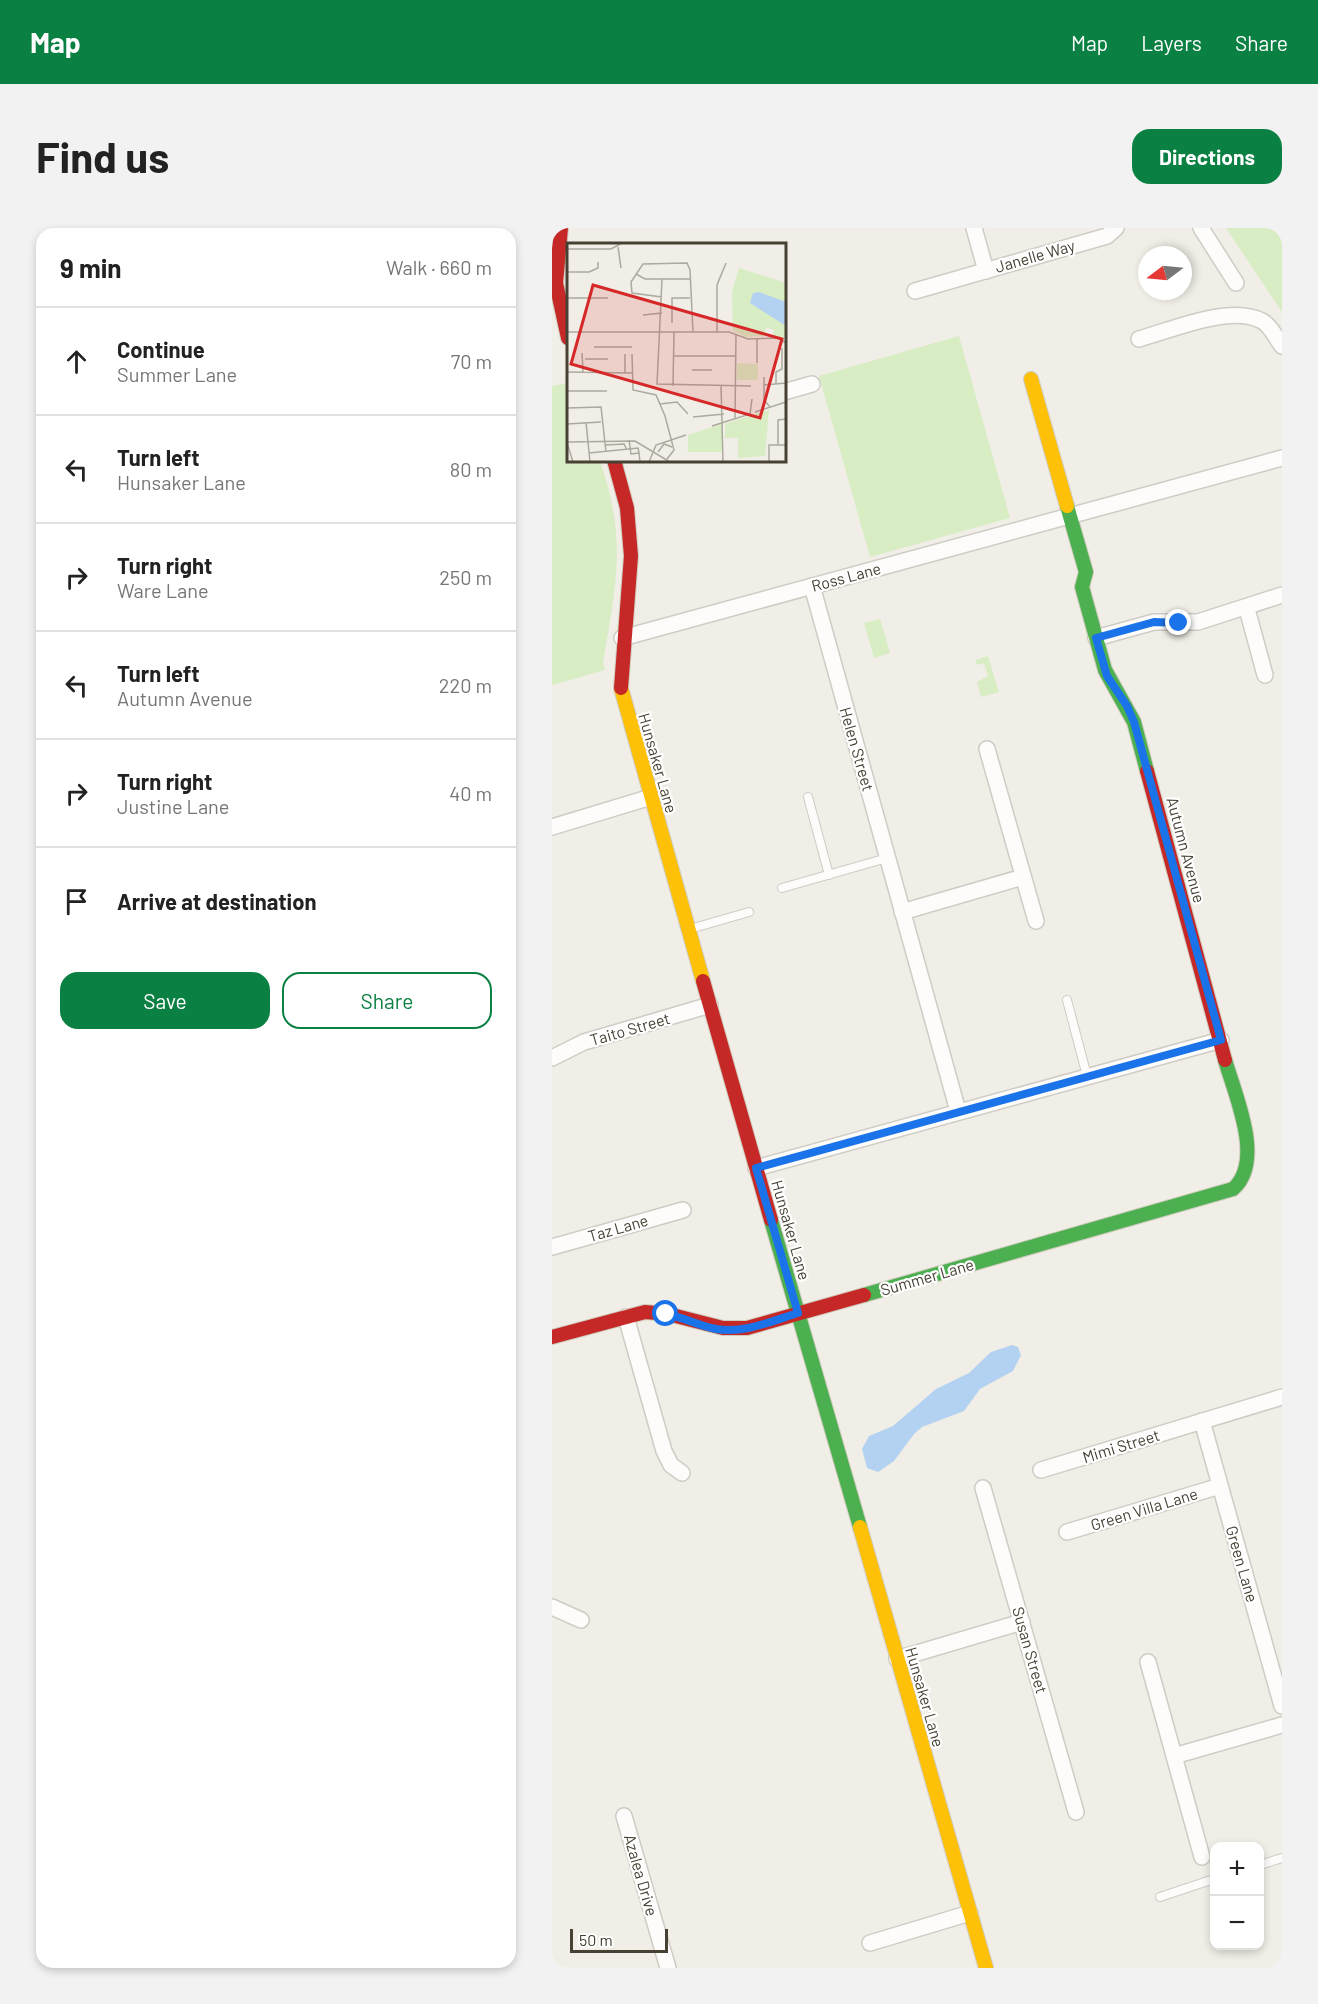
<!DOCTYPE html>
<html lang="en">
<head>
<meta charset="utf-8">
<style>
  body { margin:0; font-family:Barlow,sans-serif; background:#f2f2f2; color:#222 }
  .controls { position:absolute; right:18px; bottom:18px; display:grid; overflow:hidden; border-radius:12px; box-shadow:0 3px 9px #0003 }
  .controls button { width:54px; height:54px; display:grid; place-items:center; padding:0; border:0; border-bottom:2px solid #e0e0e0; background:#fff; color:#222; font:30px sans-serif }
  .compass { position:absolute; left:586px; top:18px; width:54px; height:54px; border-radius:50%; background:#fff; box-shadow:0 3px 9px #0003; rotate:254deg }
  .scale { position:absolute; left:18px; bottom:15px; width:98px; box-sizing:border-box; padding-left:6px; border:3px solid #464133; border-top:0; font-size:16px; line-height:21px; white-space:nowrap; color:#464133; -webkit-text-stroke:4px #fff; paint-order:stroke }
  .stop { position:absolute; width:18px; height:18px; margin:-14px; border:4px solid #1a73e8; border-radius:50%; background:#fff }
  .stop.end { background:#1a73e8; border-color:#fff; box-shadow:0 2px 6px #0008 }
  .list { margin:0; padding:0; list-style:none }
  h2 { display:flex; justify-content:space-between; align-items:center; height:78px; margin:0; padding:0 24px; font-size:26px }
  h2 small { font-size:20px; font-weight:400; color:#767676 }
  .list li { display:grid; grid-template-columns:39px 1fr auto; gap:18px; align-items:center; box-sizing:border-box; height:108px; padding:0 24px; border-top:2px solid #e0e0e0 }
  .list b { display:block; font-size:22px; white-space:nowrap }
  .list p { margin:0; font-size:20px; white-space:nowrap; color:#767676 }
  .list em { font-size:20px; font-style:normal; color:#767676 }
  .actions { display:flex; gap:12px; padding:18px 24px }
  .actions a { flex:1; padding:14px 0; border:2px solid #0b8043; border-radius:18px; text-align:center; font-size:21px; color:#0b8043 }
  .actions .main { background:#0b8043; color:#fff }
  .icon { flex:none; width:33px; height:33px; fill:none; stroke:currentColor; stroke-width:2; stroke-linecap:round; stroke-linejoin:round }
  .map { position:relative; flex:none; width:730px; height:1740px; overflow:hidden; border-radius:18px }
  header { display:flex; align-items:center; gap:36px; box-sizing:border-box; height:84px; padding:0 30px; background:#0b8043; color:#fff }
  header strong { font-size:28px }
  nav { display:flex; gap:33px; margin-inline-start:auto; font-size:21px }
  .intro { display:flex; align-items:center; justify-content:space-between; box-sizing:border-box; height:144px; padding:0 36px }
  h1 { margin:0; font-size:42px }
  .button { padding:15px 27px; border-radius:18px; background:#0b8043; color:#fff; font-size:21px; font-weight:700 }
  main { display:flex; gap:36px; padding:0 36px }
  aside { flex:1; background:#fff; border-radius:18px; box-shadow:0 3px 9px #0003 }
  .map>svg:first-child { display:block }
  .green { fill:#d8edc4 }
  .water { fill:#b3d2f2 }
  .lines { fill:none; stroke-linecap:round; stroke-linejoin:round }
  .lane-casing { stroke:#ceccc4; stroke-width:10 }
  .street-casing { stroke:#ceccc4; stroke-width:18 }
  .fast-casing { stroke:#cfccbd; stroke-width:16 }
  .slow-casing { stroke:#cfccbd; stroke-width:16 }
  .jam-casing { stroke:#cfccbd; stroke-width:16 }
  .lane { stroke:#fdfcfb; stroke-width:8 }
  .street { stroke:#fdfcfb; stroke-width:15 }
  .fast { stroke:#4caf50; stroke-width:14 }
  .slow { stroke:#ffc107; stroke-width:14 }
  .jam { stroke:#c62828; stroke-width:14 }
  .route { stroke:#1a73e8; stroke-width:8 }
  .labels { text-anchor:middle; stroke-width:4.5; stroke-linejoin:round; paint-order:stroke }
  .street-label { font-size:16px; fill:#464133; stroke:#fff }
  .inset-road { fill:none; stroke:#aca99e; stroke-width:1.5 }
  .view { fill:#d62828; fill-opacity:0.15; stroke:#d62828; stroke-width:3 }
  .inset-edge { fill:none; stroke:#464133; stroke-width:3 }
</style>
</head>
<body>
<header>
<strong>Map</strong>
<nav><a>Map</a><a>Layers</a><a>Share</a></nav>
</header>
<div class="intro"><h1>Find us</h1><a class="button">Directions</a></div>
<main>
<aside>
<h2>9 min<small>Walk · 660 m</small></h2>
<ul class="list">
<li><svg class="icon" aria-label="ahead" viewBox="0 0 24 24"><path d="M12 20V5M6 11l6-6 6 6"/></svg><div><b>Continue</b><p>Summer Lane</p></div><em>70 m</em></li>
<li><svg class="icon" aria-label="left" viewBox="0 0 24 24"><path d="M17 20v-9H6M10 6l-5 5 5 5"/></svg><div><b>Turn left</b><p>Hunsaker Lane</p></div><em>80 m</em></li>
<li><svg class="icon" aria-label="right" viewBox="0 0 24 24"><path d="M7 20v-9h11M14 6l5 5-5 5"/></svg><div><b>Turn right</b><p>Ware Lane</p></div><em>250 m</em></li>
<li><svg class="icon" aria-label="left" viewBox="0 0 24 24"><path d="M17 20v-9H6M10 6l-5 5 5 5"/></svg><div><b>Turn left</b><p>Autumn Avenue</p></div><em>220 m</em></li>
<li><svg class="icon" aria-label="right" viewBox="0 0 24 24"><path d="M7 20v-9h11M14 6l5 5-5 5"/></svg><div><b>Turn right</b><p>Justine Lane</p></div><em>40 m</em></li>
<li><svg class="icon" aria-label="arrive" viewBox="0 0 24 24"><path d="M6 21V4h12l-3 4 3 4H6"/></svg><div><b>Arrive at destination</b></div></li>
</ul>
<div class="actions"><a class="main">Save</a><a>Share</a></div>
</aside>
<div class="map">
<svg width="730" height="1740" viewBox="0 0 730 1740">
  <rect width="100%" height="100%" fill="#f0eee6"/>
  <!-- green -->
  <g class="green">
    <path d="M674,0H730V84Z"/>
    <path d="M407,108L458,290L318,329L267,148Z"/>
    <path d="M16,155V232L47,233L49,236C75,313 64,357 51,435L53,442L0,457V158Z"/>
    <path d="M328,391L338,425L322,430L312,395Z"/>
    <path d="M436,428L447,464L429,469L425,454L436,448L432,435L425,437L423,432Z"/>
  </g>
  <!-- water -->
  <path class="water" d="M460,1117L466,1119L469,1127L461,1143L428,1161L412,1183L370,1199L362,1206L342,1233L326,1244L315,1240L310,1221L317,1208L341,1198L384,1161L417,1145L439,1124Z"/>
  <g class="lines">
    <!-- lane casing -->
    <g class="lane-casing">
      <g id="lane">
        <path d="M256,569L277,647"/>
        <path d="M230,660L335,630"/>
        <path d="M138,701L197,684"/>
        <path d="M515,772L535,848"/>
        <path d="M708,1637L730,1630"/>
        <path d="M608,1669L662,1651"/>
      </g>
    </g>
    <!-- street casing -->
    <g class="street-casing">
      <g id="street">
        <path d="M422,0L434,43"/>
        <path d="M649,0L684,55"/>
        <path d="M363,63L555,8L564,0"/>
        <path d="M587,111C619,102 679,76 710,93C719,98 724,110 730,118"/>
        <path d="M232,164L260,156"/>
        <path d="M260,358L406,883"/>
        <path d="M695,381L713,447"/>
        <path d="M70,410L730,230"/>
        <path d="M544,410L602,394H646L730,367"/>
        <path d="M435,521L484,693"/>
        <path d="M0,599L99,569"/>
        <path d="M350,684L471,649"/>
        <path d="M0,830L32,814L158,777"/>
        <path d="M204,940L669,812"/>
        <path d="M0,1019L131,982"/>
        <path d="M74,1089L112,1223L119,1237L130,1245"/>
        <path d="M650,1193L730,1478"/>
        <path d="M489,1242L730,1169"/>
        <path d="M431,1260L524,1584"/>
        <path d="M515,1304L668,1258"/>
        <path d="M0,1379L29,1392"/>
        <path d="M345,1431L470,1394"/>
        <path d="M596,1434L650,1629"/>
        <path d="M622,1528L730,1497"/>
        <path d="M72,1588L116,1740"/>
        <path d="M318,1715L418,1685"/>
      </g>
    </g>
    <!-- fast casing -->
    <g class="fast-casing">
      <g id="fast">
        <path d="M515,278L534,344L530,359L553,442L582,494L595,543"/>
        <path d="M219,992L308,1299"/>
        <path d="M312,1067L681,961C713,933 683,867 673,832"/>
      </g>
    </g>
    <!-- slow casing -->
    <g class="slow-casing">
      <g id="slow">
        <path d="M479,151L515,278"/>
        <path d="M69,460L151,753"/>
        <path d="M308,1299L434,1740"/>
      </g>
    </g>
    <!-- jam casing -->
    <g class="jam-casing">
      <g id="jam">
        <path d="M9,0L4,55L16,110"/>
        <path d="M62,232L75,280L79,328L69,460"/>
        <path d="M595,543L673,832"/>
        <path d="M151,753L219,992"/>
        <path d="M0,1109L93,1084L116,1086L171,1100H195L312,1067"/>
      </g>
    </g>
    <!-- lane -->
    <use href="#lane" class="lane"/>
    <!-- street -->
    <use href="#street" class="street"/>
    <!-- fast -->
    <use href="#fast" class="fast"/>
    <!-- slow -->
    <use href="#slow" class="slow"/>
    <!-- jam -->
    <use href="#jam" class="jam"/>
  </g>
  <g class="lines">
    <!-- route -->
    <path class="route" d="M114,1086C131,1089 147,1098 164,1101C191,1106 220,1093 246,1085L204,940L669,812L582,494L575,478L555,448L544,410L602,394L627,395"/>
  </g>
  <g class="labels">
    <!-- street labels -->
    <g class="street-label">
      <text transform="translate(483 28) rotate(-16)" y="6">Janelle Way</text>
      <text transform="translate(294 349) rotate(-15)" y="6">Ross Lane</text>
      <text transform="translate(305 521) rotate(74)" y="6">Helen Street</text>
      <text transform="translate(106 535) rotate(74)" y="6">Hunsaker Lane</text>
      <text transform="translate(634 622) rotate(75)" y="6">Autumn Avenue</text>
      <text transform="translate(78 801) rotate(-16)" y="6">Taito Street</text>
      <text transform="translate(66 1000) rotate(-16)" y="6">Taz Lane</text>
      <text transform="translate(239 1002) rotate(74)" y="6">Hunsaker Lane</text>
      <text transform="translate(375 1049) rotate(-16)" y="6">Summer Lane</text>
      <text transform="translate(569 1218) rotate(-17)" y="6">Mimi Street</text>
      <text transform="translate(592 1281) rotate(-17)" y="6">Green Villa Lane</text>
      <text transform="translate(690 1336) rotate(74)" y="6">Green Lane</text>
      <text transform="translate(478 1422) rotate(74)" y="6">Susan Street</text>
      <text transform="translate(373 1469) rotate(74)" y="6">Hunsaker Lane</text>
      <text transform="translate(89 1647) rotate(74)" y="6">Azalea Drive</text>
    </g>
  </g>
  <!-- overview -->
  <g transform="translate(15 15)">
    <rect width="219" height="219" fill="#f0eee6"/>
    <path d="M172,25L219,40V98L206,93L207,87L199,84L198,93L180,94L166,88L165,49ZM170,120L191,121V137H170ZM202,167L198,213L171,215V195H158V181ZM155,181V209H121V192Z" fill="#d8edc4"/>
    <path d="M192,49L219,59V83L183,60L186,50Z" fill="#b3d2f2"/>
    <path class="inset-road" d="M51,4L54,25M0,6H44L55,0M0,29H22L31,25V19M69,31L78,36H123M95,36L90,141L184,143M95,54L65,50L64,39L76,21L120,20L123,27L126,89M0,55H41M76,72L95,70M105,80V55H123M0,89H162L181,96L211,95L219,100M150,89V42L159,20M190,96V120M27,104H65M15,110L16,129M58,111V130M65,111L66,147L89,152L98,173L107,207L100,216M107,113H168M18,116H41M125,127H145M0,129L66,130M197,134V157L203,164M209,140V129L215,126V105M154,142L156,219M197,142L219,140M106,143L107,89M0,148H40M93,161L110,159L121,171M0,165L34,164L39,209M188,169L219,159M126,174L157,171M168,176L169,91M19,179L23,219M0,181L34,179M145,183L183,171L185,156M62,197L64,211L72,210L73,219M0,199L68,198L103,219M0,200L6,219M38,202L57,201L60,207M211,202V177L219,176M91,209L97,201L105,204M22,210L71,205L72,210M82,219L89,202L119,192M202,219V202H219"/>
    <path class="view" d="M26,42L215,96L193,175L4,121Z"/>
    <rect width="219" height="219" class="inset-edge"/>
  </g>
</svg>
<div class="controls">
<button>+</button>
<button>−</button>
</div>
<svg class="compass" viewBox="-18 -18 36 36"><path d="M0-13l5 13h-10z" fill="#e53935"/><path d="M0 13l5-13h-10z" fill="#767676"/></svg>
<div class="scale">50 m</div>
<div class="stop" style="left:114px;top:1086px"></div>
<div class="stop end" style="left:627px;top:395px"></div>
</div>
</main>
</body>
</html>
